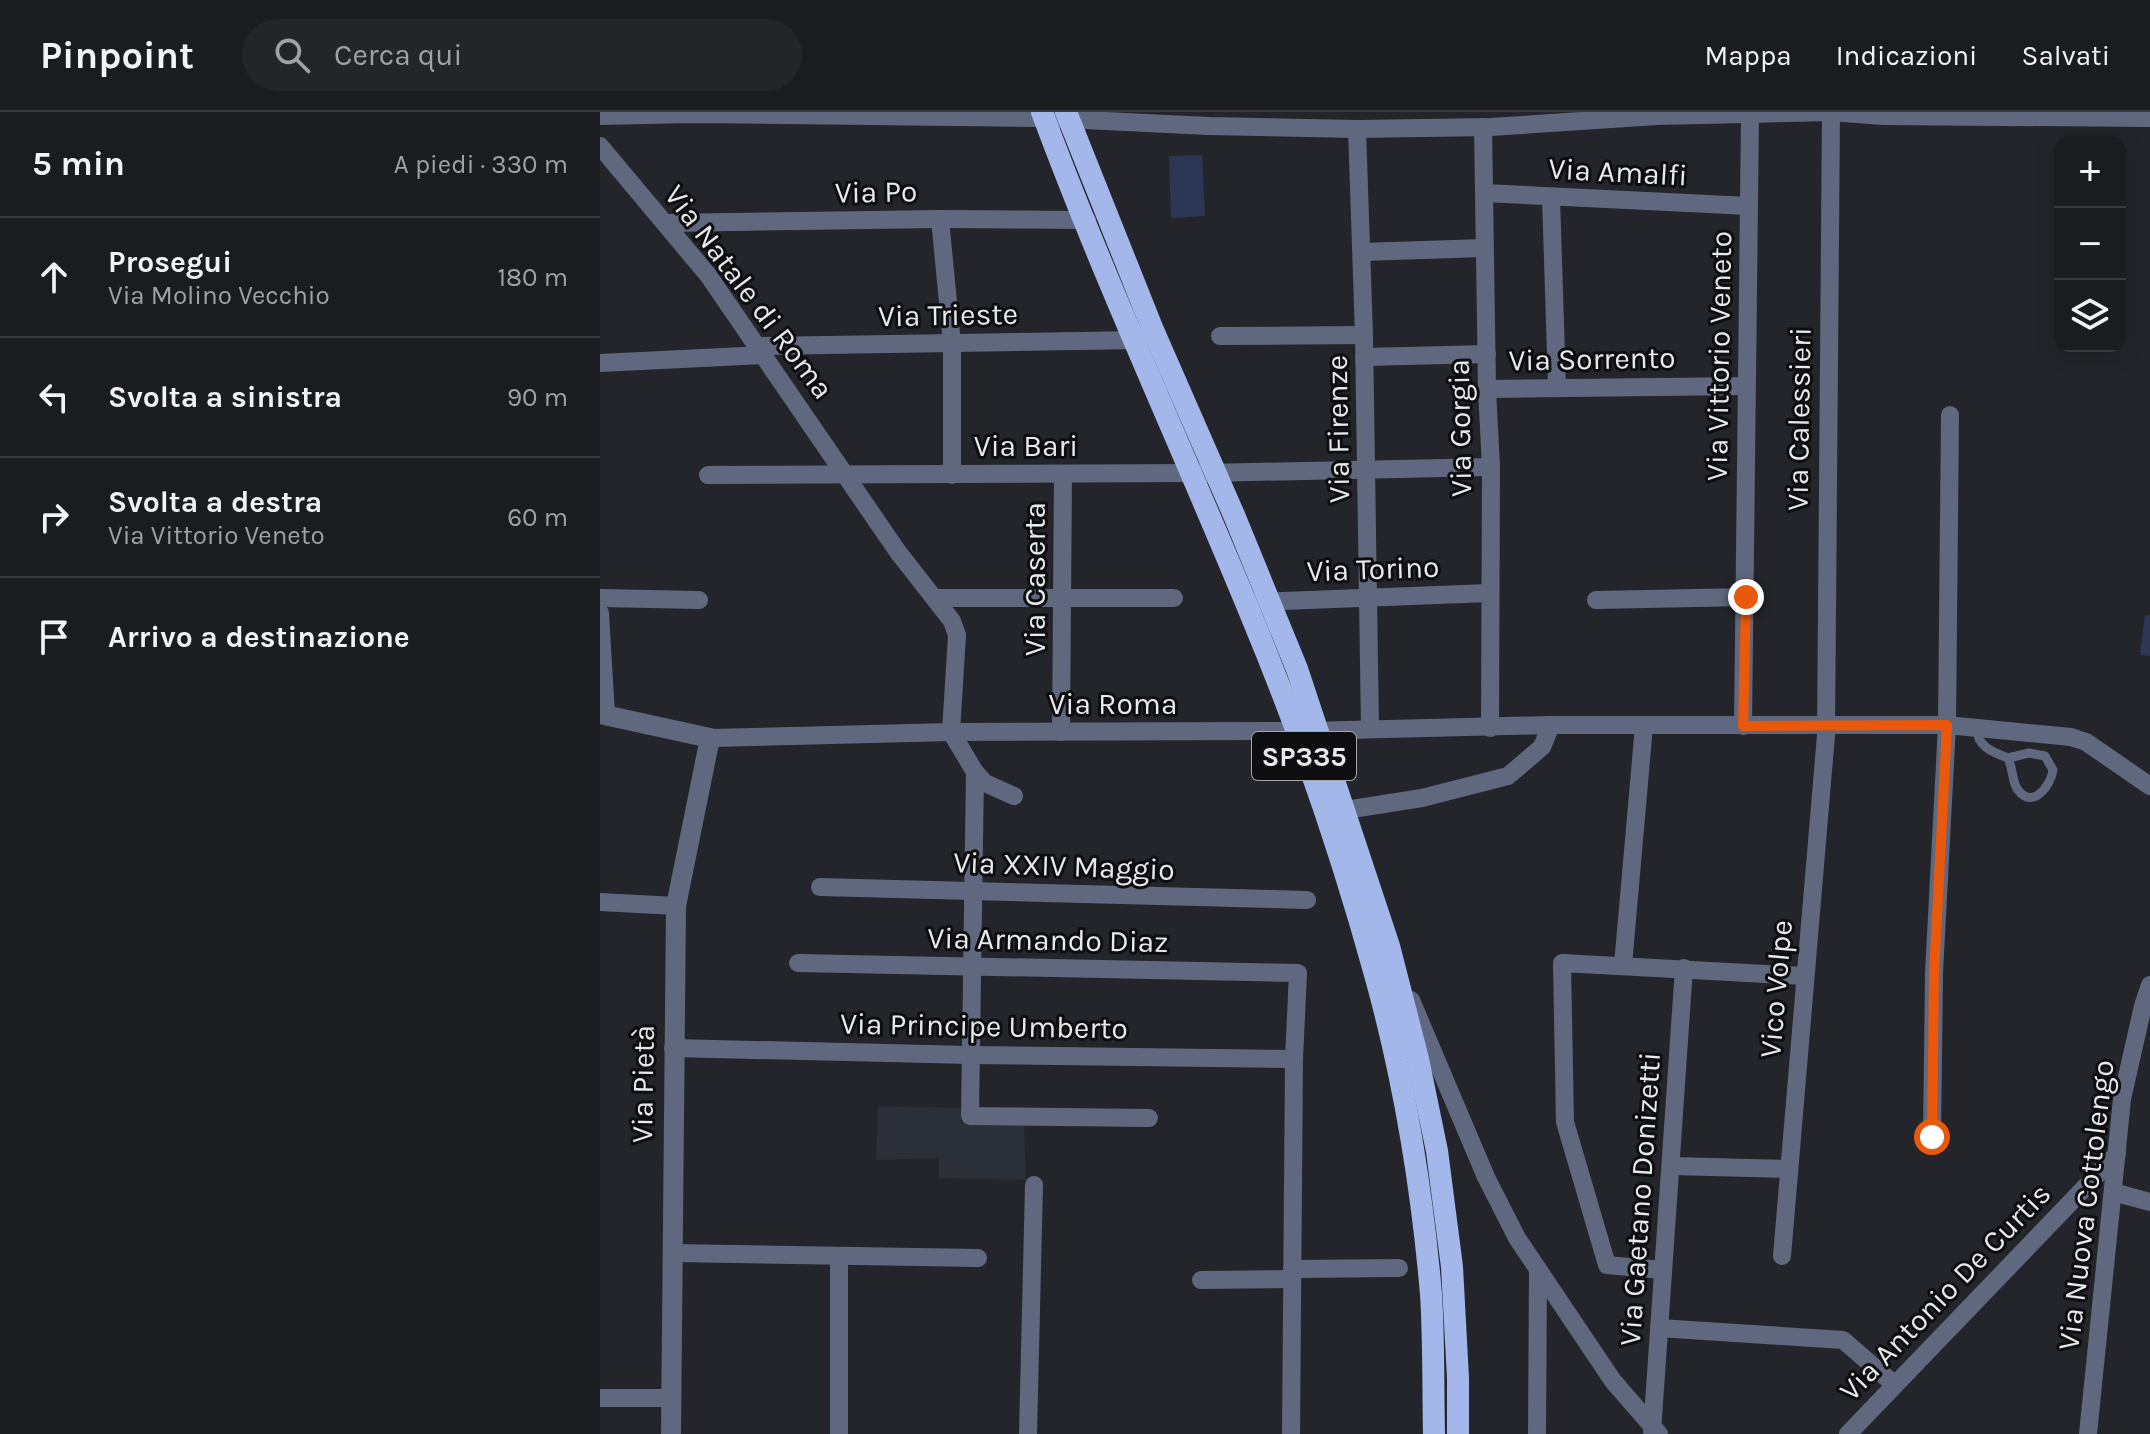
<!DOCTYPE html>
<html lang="it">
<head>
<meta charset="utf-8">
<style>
  body { margin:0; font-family:Karla,sans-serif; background:#242529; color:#f1f3f6 }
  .controls { position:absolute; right:24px; top:24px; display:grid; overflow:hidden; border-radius:16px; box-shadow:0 4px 20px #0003 }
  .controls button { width:72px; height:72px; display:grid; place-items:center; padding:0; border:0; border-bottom:2px solid #393a3e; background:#1b1c20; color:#f1f3f6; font:40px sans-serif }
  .stop { position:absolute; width:24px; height:24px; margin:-18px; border:6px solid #ea580c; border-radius:50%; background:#fff }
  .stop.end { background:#ea580c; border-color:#fff; box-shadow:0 2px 8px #0008 }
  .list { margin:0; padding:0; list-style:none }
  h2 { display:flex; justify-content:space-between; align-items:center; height:104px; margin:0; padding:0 32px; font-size:34px }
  h2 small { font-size:26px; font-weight:400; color:#a0a1a5 }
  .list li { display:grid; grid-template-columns:52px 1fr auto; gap:24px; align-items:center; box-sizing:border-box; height:120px; padding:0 32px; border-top:2px solid #393a3e }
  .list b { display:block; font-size:30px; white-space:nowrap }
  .list p { margin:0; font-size:26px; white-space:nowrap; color:#a0a1a5 }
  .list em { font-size:26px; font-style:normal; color:#a0a1a5 }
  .icon { flex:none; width:44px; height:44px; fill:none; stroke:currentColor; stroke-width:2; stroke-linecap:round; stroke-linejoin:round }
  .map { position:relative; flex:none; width:1550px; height:1322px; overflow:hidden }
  header { display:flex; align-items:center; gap:48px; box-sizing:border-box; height:112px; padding:0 40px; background:#1b1c20; border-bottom:2px solid #393a3e }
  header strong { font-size:38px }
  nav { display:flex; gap:44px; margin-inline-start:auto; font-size:28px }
  .search { width:560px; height:72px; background:#242529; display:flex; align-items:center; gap:20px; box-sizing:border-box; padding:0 28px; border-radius:44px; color:#a0a1a5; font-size:30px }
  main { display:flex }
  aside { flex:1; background:#1b1c20 }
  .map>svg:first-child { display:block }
  .built { fill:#2b2f38 }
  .green { fill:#2d3755 }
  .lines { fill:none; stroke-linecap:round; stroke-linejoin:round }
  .service { stroke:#5f687e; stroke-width:9 }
  .minor { stroke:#5f687e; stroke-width:18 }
  .tertiary { stroke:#5f687e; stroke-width:20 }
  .trunk { stroke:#a4b7ea; stroke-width:22 }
  .route { stroke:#ea580c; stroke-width:10 }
  .labels { text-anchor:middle; stroke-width:6; stroke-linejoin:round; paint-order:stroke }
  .shield { fill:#0e0e10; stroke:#a6a7aa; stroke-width:2 }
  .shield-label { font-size:28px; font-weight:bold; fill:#e7e9ec }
  .street-label { font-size:30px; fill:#e7e9ec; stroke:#0e0e10 }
</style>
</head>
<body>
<header>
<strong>Pinpoint</strong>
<div class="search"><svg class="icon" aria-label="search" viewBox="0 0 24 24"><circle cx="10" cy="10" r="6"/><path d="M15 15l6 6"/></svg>Cerca qui</div>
<nav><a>Mappa</a><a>Indicazioni</a><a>Salvati</a></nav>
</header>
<main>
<aside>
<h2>5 min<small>A piedi · 330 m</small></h2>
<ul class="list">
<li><svg class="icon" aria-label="ahead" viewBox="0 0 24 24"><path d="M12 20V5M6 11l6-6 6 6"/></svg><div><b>Prosegui</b><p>Via Molino Vecchio</p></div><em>180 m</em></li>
<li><svg class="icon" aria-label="left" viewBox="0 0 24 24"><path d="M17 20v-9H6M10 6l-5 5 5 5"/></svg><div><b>Svolta a sinistra</b></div><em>90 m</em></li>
<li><svg class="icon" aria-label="right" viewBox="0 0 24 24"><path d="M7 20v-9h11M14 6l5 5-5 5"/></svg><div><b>Svolta a destra</b><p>Via Vittorio Veneto</p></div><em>60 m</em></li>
<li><svg class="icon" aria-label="arrive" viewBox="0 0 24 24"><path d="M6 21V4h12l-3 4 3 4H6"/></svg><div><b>Arrivo a destinazione</b></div></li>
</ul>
</aside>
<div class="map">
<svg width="1550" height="1322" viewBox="0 0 1550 1322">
  <rect width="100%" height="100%" fill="#24252a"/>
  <!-- built -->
  <path class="built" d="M278,994L360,996L362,1011L424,1013L426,1068L339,1066V1046L276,1048Z"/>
  <!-- green -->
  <g class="green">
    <path d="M602,43L605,104L571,106L569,44Z"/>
    <path d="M1545,503H1550V544L1540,543Z"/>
  </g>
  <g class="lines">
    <!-- service -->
    <path class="service" d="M1377,615C1376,634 1392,640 1408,646C1413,656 1412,671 1418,678C1433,698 1451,673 1453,658L1445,644L1429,641L1408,646"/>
    <!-- minor -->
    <g class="minor">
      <path d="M0,4L92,2L443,6L609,14L757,17L891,15L1057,4L1231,0L1283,4L1550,6"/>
      <path d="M883,15L887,277L891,355L890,616"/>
      <path d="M757,17L764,223L770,617"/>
      <path d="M0,34L108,163L298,440L352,509L357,523L351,620"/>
      <path d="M885,81L1149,94"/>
      <path d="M951,85L957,274"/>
      <path d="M340,107L352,232V363"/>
      <path d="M66,111L340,107L487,108"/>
      <path d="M762,140L884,136"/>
      <path d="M620,224L764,223"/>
      <path d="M157,234L540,228"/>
      <path d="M764,245L887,242"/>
      <path d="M0,251L164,243"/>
      <path d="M887,277L1146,274"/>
      <path d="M108,363L606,361L891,355"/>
      <path d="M0,486L99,488"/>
      <path d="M336,486H574"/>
      <path d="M996,488L1146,485"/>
      <path d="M658,490L889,481"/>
      <path d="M0,501L6,603"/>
      <path d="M1143,614L1150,3"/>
      <path d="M351,620L375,660L370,1004L549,1006"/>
      <path d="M461,620L463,362"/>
      <path d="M110,626L351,620L708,619L951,613H1347L1471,625L1486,630L1550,674"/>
      <path d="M375,660L385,671L414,684"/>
      <path d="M739,699L822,686L908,664L942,635L951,613"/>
      <path d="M220,775L707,788"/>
      <path d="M0,790L76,794"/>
      <path d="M198,851L698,861L694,947L691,1322"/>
      <path d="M1023,853L1044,614"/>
      <path d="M811,888L886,1065L917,1126L1013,1269L1059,1322"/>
      <path d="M73,936L370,943L694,947"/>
      <path d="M1332,1025L1334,861L1347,613L1350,303"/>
      <path d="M1071,1054L1189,1057"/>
      <path d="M1513,1080L1550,1090"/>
      <path d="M72,1141L378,1146"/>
      <path d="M239,1144V1322"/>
      <path d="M1182,1144L1226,623L1231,0"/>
      <path d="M692,1157L799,1156"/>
      <path d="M1063,1158L1007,1153L965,1010L962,851L1204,864"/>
      <path d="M601,1168L692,1167"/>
      <path d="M1059,1216L1243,1228L1295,1273"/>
      <path d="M0,1286H71"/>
      <path d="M1052,1320L1084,856"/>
      <path d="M428,1322L434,1073"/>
      <path d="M937,1322L938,1158"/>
      <path d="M1248,1322L1517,1042"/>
      <path d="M1488,1322L1522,987L1543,894L1550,873"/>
    </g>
    <!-- tertiary -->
    <path class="tertiary" d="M0,602L110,626L76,794L71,1322"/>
    <!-- trunk -->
    <g class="trunk">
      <path d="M442,0C505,170 582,335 651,503C699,618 743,746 776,866C804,968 822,1077 831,1182C834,1229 833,1276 834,1322"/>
      <path d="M466,0L553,218L634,403L697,557L789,834L818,947L837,1039L852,1155L858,1266V1322"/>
    </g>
  </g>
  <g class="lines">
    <!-- route -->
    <path class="route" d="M1146,485L1143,614L1347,613L1334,861L1332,1025"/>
  </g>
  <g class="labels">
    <!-- shield labels -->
    <rect class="shield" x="652" y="620" width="104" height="48" rx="6"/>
    <g class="shield-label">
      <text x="704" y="654">SP335</text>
    </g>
    <!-- street labels -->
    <g class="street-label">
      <text transform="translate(1018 60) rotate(3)" y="10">Via Amalfi</text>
      <text transform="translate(276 80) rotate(-1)" y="10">Via Po</text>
      <text transform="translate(149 180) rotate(53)" y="10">Via Natale di Roma</text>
      <text transform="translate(348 203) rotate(-1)" y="10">Via Trieste</text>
      <text transform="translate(1119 244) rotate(-89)" y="10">Via Vittorio Veneto</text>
      <text transform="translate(992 247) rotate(-1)" y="10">Via Sorrento</text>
      <text transform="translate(1199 307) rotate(-89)" y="10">Via Calessieri</text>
      <text transform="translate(860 316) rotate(-91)" y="10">Via Gorgia</text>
      <text transform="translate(738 317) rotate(-91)" y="10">Via Firenze</text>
      <text x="426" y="344">Via Bari</text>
      <text transform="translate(773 457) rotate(-2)" y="10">Via Torino</text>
      <text transform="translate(435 467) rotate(-90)" y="10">Via Caserta</text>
      <text x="513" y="602">Via Roma</text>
      <text transform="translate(464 754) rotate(2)" y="10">Via XXIV Maggio</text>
      <text transform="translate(448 828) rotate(1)" y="10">Via Armando Diaz</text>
      <text transform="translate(1176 877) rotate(-85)" y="10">Vico Volpe</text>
      <text transform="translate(384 914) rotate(1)" y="10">Via Principe Umberto</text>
      <text transform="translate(43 972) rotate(-89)" y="10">Via Pietà</text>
      <text transform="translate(1040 1087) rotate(-86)" y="10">Via Gaetano Donizetti</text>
      <text transform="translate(1486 1093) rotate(-83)" y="10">Via Nuova Cottolengo</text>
      <text transform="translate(1345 1180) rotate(-46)" y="10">Via Antonio De Curtis</text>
    </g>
  </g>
</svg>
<div class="controls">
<button>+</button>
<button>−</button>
<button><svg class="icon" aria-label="layers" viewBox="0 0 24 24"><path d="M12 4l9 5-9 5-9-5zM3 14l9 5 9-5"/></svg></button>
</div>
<div class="stop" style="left:1332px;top:1025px"></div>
<div class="stop end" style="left:1146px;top:485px"></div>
</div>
</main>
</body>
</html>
